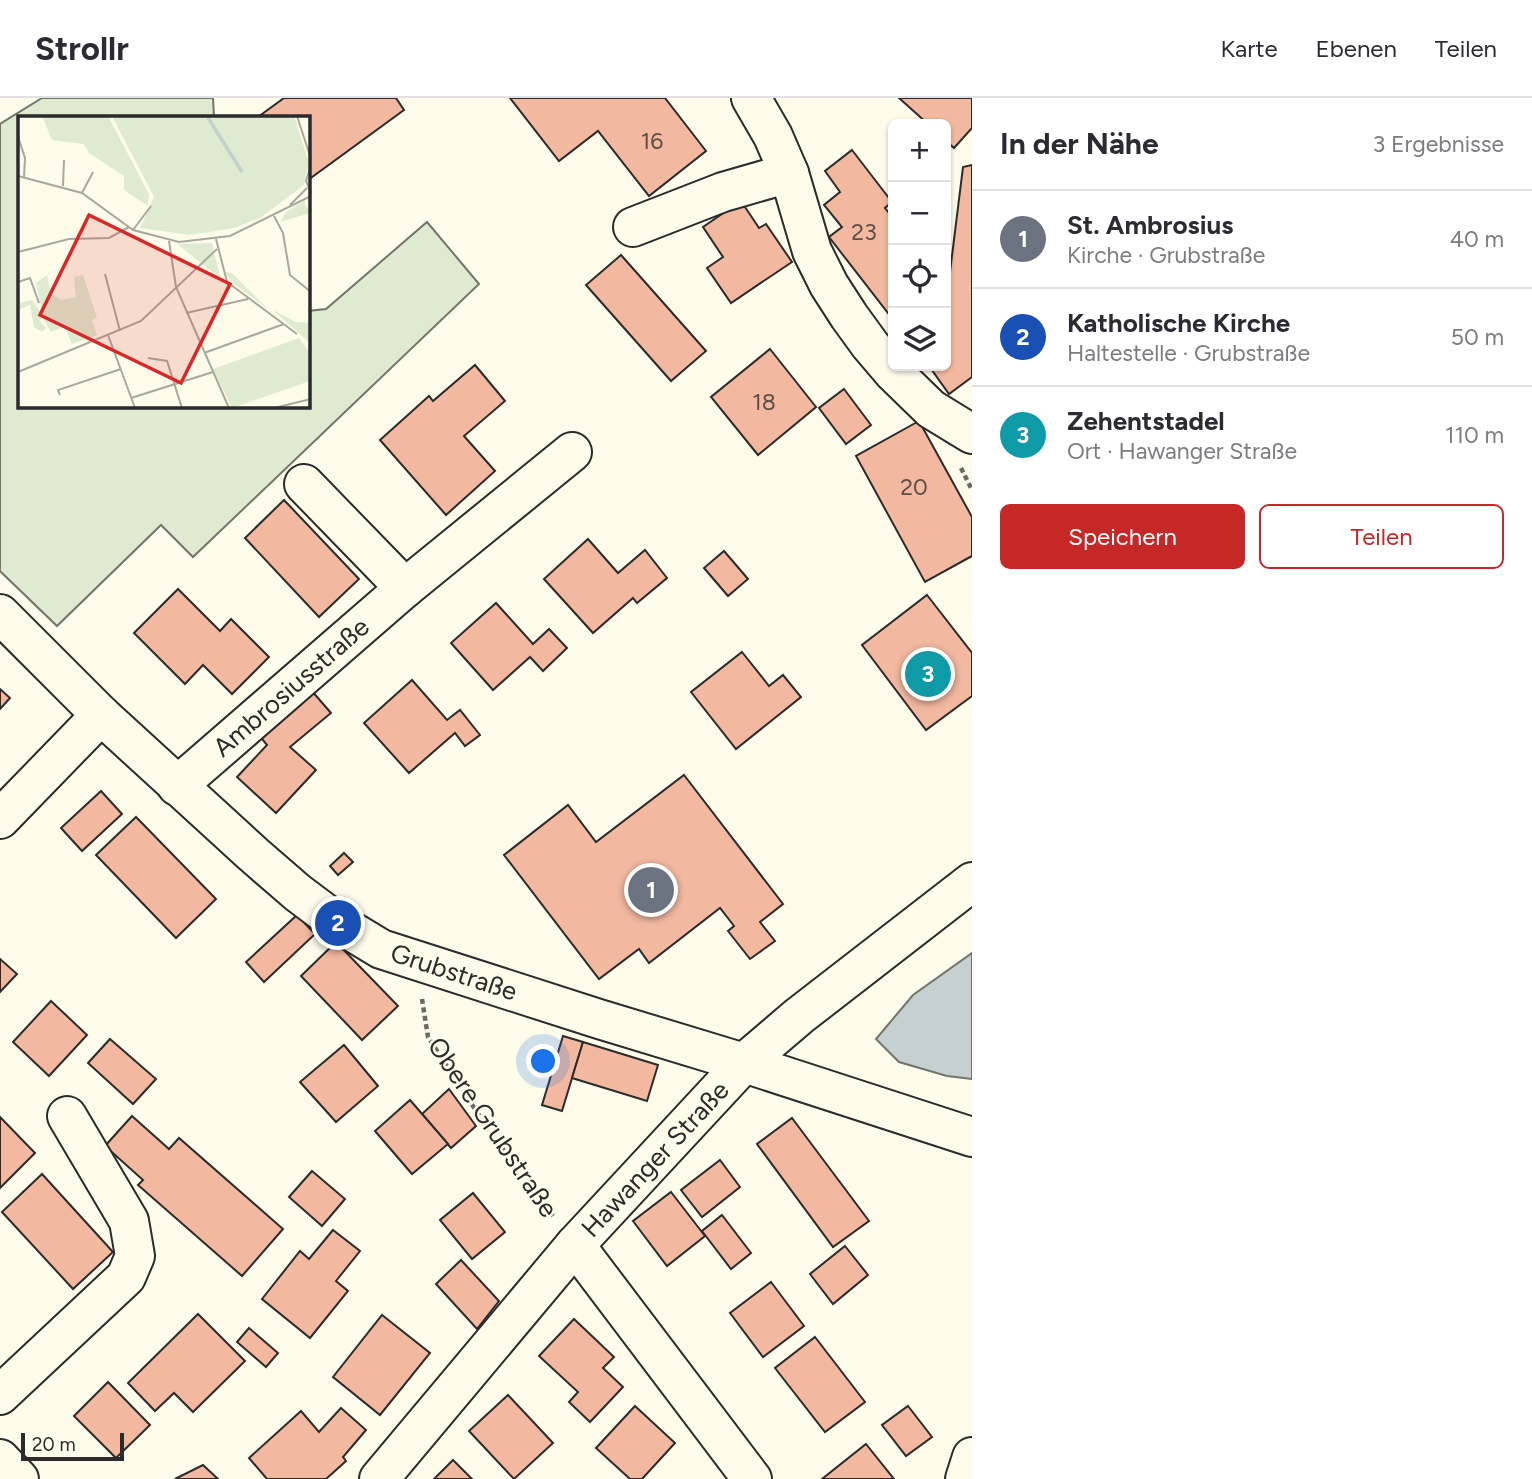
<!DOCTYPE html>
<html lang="de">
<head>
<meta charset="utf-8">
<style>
  body { margin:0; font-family:Figtree,sans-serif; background:#f7f7f7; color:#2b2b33 }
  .controls { position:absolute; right:21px; top:21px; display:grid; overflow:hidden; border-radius:10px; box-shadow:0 2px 5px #0004 }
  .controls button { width:63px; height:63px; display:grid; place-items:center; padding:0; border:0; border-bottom:2px solid #e1e1e2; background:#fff; color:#2b2b33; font:35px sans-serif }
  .scale { position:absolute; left:21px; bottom:18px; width:103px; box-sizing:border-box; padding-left:7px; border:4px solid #2b2b2b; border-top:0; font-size:19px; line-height:24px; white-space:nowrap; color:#2b2b2b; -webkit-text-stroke:5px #fdfbea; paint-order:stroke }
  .you { position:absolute; left:544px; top:964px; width:24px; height:24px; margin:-18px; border:5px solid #fff; border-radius:50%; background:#1a73e8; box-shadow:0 0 0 10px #1a73e833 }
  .badge { display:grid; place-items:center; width:46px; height:46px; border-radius:50%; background:#c62828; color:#fff; font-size:23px; font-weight:700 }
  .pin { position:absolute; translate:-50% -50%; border:4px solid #fff; box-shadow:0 2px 7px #0006 }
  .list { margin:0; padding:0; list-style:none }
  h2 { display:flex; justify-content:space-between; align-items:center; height:91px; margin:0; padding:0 28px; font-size:30px }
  h2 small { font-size:23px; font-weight:400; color:#7c7c81 }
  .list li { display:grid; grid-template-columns:46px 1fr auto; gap:21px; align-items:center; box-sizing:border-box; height:98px; padding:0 28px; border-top:2px solid #e1e1e2 }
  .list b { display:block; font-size:26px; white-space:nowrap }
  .list p { margin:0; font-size:23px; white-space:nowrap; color:#7c7c81 }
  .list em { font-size:23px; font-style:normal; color:#7c7c81 }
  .actions { display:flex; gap:14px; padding:21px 28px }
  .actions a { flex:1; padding:16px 0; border:2px solid #c62828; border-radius:10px; text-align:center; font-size:24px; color:#c62828 }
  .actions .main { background:#c62828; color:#fff }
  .icon { flex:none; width:38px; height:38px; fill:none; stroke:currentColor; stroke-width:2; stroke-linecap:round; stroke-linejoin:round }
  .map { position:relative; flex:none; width:972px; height:1381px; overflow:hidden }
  header { display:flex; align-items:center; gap:42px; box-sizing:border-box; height:98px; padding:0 35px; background:#fff; border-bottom:2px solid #e1e1e2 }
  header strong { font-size:33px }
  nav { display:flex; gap:38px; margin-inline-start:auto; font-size:24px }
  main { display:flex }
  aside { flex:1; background:#fff }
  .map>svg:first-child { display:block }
  .green { fill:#deebd1; stroke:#74746e; stroke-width:2 }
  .water { fill:#c7d0d0; stroke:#74746e; stroke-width:2 }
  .building { fill:#f2b8a0; stroke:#2b2b2b; stroke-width:2 }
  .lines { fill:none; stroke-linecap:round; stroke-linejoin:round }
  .minor-casing { stroke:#2b2b2b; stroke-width:42 }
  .path { stroke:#6a6964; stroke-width:4.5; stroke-dasharray:5 3.5; stroke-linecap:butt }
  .minor { stroke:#fdfbea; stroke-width:38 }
  .labels { text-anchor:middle; stroke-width:5; stroke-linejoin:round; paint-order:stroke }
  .number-label { font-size:23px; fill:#5d4e48 }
  .street-label { font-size:26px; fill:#2b2b2b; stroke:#fdfbea }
  .inset-river { fill:none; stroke:#c7d0d0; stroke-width:3.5 }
  .inset-road { fill:none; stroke:#a9a89e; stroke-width:2 }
  .view { fill:#d62828; fill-opacity:0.15; stroke:#d62828; stroke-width:3.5 }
  .inset-edge { fill:none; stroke:#2b2b2b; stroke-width:3.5 }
</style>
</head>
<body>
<header>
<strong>Strollr</strong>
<nav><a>Karte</a><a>Ebenen</a><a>Teilen</a></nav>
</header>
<main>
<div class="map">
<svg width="972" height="1381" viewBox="0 0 972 1381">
  <rect width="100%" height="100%" fill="#fdfbea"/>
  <!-- green -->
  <path class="green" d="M42,0H213L214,19H19V308H308V213L326,211L427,124L479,186L193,459L161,427L57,528L0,473V26Z"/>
  <!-- water -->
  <path class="water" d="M972,855V981L947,978L899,964L876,941L913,897Z"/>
  <!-- building -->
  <g class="building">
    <path d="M284,0H396L404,12L308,82V19H258Z"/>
    <path d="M510,0H665L706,53L649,98L598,33L559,63Z"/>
    <path d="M899,0H972V30L954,50L946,43V26H928Z"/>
    <path d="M852,52L892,104L885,110L893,120V211L888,215L829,139L842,129L824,107L840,94L825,73Z"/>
    <path d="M972,67V279L949,296L929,268H946V200L947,198L963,69Z"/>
    <path d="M741,103L759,130L766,126L792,164L731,205L707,170L723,159L703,129Z"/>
    <path d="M621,157L706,253L671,283L586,187Z"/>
    <path d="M770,251L816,309L758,357L711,299Z"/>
    <path d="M475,267L505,303L464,338L495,373L446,417L380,342L429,298L433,303Z"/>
    <path d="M844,291L871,327L846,346L819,310Z"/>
    <path d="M919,323L972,419V458L925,484L856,358Z"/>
    <path d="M284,402L359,481L319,519L245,440Z"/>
    <path d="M588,441L618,475L645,452L667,480L637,505L633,500L593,535L544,481Z"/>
    <path d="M724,453L748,481L728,498L704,470Z"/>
    <path d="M178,491L220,533L231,521L269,559L232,596L203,567L185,586L134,535Z"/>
    <path d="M927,497L972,555V598L926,632L862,547Z"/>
    <path d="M496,505L533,546L549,531L567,550L543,573L530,559L493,592L451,545Z"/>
    <path d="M742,554L769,588L783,577L801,599L736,651L691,594Z"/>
    <path d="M412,582L447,622L460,612L480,637L465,648L455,635L409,675L364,625Z"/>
    <path d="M0,591L10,600L0,611Z"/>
    <path d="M311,592L331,615L290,649L316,672L276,715L237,679L267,647L258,636Z"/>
    <path d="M684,677L783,806L760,824L775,843L750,861L728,833L734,828L720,810L649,865L639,851L599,881L504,757L568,707L596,744Z"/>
    <path d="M101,693L122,716L82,753L61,730Z"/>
    <path d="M136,719L216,801L176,840L96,757Z"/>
    <path d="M344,755L353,764L338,777L330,768Z"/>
    <path d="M297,817L315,836L264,884L246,864Z"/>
    <path d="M336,844L398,908L362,942L301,878Z"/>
    <path d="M0,861L17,876L0,894Z"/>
    <path d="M51,903L87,937L49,978L13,944Z"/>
    <path d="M563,938L583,944L562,1013L542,1007Z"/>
    <path d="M110,941L156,981L133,1006L88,965Z"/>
    <path d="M583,944L658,967L647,1003L572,980Z"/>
    <path d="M344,947L378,988L336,1024L300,984Z"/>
    <path d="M449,991L476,1028L451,1050L422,1016Z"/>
    <path d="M410,1002L448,1046L412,1076L375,1033Z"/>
    <path d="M132,1018L169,1051L179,1040L283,1131L242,1178L138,1087L143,1082L105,1048Z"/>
    <path d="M0,1019L35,1055L0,1090Z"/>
    <path d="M792,1020L869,1123L833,1149L757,1046Z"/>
    <path d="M720,1062L740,1089L702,1119L681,1092Z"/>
    <path d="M312,1073L345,1101L322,1128L289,1099Z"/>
    <path d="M42,1076L113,1154L73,1191L2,1114Z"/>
    <path d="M671,1094L705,1138L667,1168L633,1123Z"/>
    <path d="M473,1095L505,1134L472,1161L440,1122Z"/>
    <path d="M722,1117L751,1155L731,1171L702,1133Z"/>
    <path d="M333,1132L360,1153L336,1183L348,1193L310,1240L262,1201L300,1153L309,1161Z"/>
    <path d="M845,1148L868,1177L833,1206L810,1176Z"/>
    <path d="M461,1162L499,1203L477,1231L436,1186Z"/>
    <path d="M771,1184L804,1228L763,1259L730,1215Z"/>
    <path d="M198,1216L245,1263L193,1314L174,1295L155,1313L128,1285Z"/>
    <path d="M382,1217L430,1255L380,1317L333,1279Z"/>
    <path d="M574,1221L614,1259L603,1270L623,1289L590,1324L569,1304L578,1294L539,1258Z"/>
    <path d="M249,1230L278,1255L266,1269L237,1244Z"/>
    <path d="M815,1239L865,1304L825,1334L775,1270Z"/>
    <path d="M108,1284L150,1327L116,1360L74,1318Z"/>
    <path d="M508,1297L553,1345L514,1381L469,1333Z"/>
    <path d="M635,1308L675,1345L642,1381H630L596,1350Z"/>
    <path d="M908,1308L932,1339L906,1358L882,1327Z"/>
    <path d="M341,1310L366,1332L343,1359L346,1363L326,1381H267L249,1360L301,1313L319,1334Z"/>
    <path d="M866,1346L894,1381H822Z"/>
    <path d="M453,1362L472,1381H434Z"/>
    <path d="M203,1367L218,1381H175Z"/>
  </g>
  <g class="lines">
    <!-- minor casing -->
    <g class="minor-casing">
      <g id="minor">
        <path d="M751,0L773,38L789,75L812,153L829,187L849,218L870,247L893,274L931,311L972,336"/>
        <path d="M633,129L723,94L789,75"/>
        <path d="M304,386L405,490"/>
        <path d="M0,516L101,617L253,756L298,795L338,825L381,851L599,921L744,965L972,1039"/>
        <path d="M177,688L405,490L572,354"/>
        <path d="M0,721L101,617"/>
        <path d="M575,1147L752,1381"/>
        <path d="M0,1297L126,1179L135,1158L129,1123L67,1018"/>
        <path d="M0,1361L19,1381"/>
        <path d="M379,1381L575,1147L744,965L799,918L972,784"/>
        <path d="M965,1381L972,1359"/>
      </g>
    </g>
    <!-- path -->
    <g class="path">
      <path d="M961,370L972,392"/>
      <path d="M422,901L428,939L488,1031L553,1118"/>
    </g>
    <!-- minor -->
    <use href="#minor" class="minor"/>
  </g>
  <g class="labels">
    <!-- number labels -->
    <g class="number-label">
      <text x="652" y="51">16</text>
      <text x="864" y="142">23</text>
      <text x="764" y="312">18</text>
      <text x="914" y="397">20</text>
    </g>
    <!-- street labels -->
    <g class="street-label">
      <text transform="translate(291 589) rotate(-41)" y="9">Ambrosiusstraße</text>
      <text transform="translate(454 874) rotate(18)" y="9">Grubstraße</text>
      <text transform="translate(493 1029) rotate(56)" y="9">Obere Grubstraße</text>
      <text transform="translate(655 1061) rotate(-47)" y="9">Hawanger Straße</text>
    </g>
  </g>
  <!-- overview -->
  <g transform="translate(18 18)">
    <rect width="292" height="292" fill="#fdfbea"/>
    <path d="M24,0H90L131,78L130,90L106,74V60L71,37L66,28L34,24ZM94,0H276L291,47L286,69L242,102L216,112L172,119L122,112L136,81ZM286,85L292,97L262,106L268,96ZM194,127L199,149L203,163L159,128ZM205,156L214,157L250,193L216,168ZM29,159L33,177L43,184L58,181L56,161L65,159L79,202L74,204L79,219L54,228L47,211L33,216L24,201L22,205L28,212L24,216L16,211L12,189L0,194V187L14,184L25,200L18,167ZM255,194L278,206L292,207V227ZM281,222L292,237V265L214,292L195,253Z" fill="#deebd1"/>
    <path class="inset-river" d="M189,0L224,56"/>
    <path class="inset-road" d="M279,0L293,43M0,21L7,42L6,61M293,50L288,65L293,77M0,60L64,77L115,114L161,126L212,120L293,80M45,70L46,44M64,77L75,56M272,89L289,72M256,100L265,117L272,159L293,176M115,114L133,90M198,123L209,166L279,218M151,125L158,171L211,292M0,136L51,123L91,122L111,111M87,158L102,215M0,166L12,162L21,187M168,197L230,183M90,219L117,292M186,237L266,208M130,242L149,245L164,292M0,256L123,205L199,133M42,279L40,274L103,253M113,282L195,256M256,292L293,283"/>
    <path class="view" d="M71,99L212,168L163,267L22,199Z"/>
    <rect width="292" height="292" class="inset-edge"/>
  </g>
</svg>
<div class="controls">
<button>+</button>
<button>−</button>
<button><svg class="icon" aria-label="locate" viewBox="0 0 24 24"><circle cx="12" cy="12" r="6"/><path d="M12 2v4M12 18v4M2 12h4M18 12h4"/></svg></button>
<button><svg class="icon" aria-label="layers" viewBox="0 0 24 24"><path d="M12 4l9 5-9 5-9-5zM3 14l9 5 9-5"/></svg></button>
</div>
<div class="scale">20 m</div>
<div class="you"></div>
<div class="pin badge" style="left:651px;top:792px;background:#6b7280">1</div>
<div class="pin badge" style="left:338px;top:825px;background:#1a4fb4">2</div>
<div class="pin badge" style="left:928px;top:576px;background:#0f9aa8">3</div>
</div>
<aside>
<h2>In der Nähe<small>3 Ergebnisse</small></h2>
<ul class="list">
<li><span class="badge" style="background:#6b7280">1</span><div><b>St. Ambrosius</b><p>Kirche · Grubstraße</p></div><em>40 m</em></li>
<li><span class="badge" style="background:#1a4fb4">2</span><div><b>Katholische Kirche</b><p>Haltestelle · Grubstraße</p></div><em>50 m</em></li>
<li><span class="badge" style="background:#0f9aa8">3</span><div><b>Zehentstadel</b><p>Ort · Hawanger Straße</p></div><em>110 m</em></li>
</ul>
<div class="actions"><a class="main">Speichern</a><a>Teilen</a></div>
</aside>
</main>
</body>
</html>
